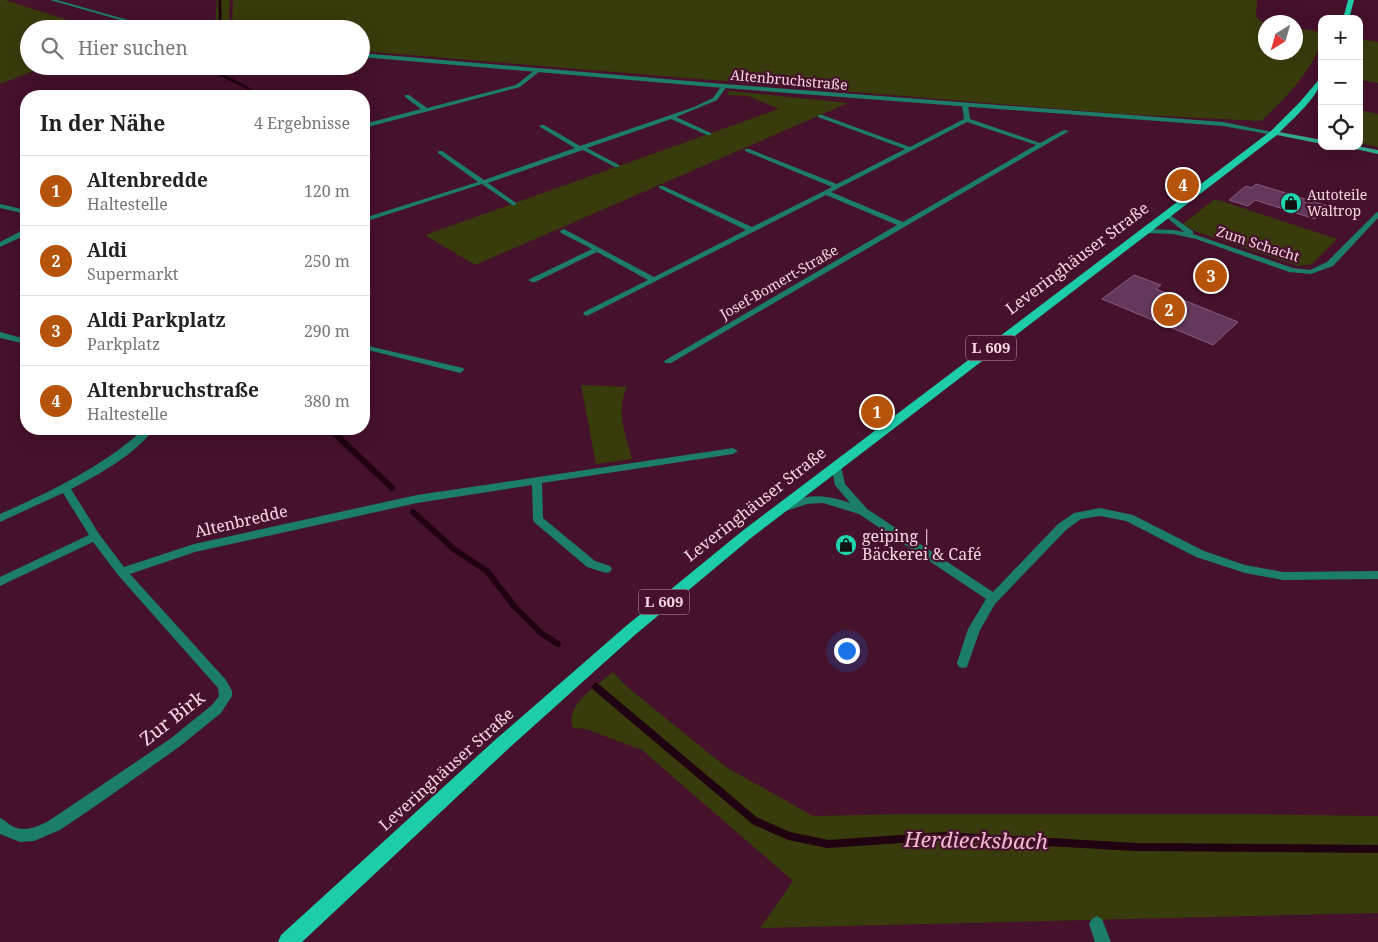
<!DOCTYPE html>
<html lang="de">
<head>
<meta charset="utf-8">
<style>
  body { margin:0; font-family:"Noto Serif",serif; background:#f2f2f2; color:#222 }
  .controls { position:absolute; right:15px; top:15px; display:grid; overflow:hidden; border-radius:10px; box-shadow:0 5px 20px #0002 }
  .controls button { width:45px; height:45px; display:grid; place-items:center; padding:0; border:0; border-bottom:1px solid #e0e0e0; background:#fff; color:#222; font:25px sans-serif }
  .compass { position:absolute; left:1258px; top:15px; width:45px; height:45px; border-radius:50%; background:#fff; box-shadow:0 5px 20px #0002; rotate:217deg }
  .you { position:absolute; left:846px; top:650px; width:18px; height:18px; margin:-12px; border:4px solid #fff; border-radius:50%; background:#1a73e8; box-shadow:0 0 0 8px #1a73e833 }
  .badge { display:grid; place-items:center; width:32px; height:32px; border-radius:50%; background:#b45309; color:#fff; font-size:16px; font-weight:700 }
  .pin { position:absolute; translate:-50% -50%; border:2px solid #fff; box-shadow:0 1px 5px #0006 }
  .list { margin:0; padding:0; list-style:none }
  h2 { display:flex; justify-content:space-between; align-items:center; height:65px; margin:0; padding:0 20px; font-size:21px }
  h2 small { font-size:16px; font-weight:400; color:#767676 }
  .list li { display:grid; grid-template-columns:32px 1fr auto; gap:15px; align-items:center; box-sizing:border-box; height:70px; padding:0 20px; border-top:1px solid #e0e0e0 }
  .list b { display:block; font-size:19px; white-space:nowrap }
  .list p { margin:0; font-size:16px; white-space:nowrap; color:#767676 }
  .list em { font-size:16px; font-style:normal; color:#767676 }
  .icon { flex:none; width:28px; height:28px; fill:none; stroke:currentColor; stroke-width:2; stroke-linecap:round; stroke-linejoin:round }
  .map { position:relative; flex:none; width:1378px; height:942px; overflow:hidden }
  .search { position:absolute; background:#fff; box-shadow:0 5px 20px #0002; left:20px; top:20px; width:350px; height:55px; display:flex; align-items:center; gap:12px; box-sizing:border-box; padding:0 18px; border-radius:28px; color:#767676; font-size:19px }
  .panel { position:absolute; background:#fff; box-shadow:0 5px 20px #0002; left:20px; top:90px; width:350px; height:345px; border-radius:20px }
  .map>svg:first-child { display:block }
  .green { fill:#383c0c }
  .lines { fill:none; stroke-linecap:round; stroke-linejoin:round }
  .stream-far2 { stroke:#200210; stroke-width:3 }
  .stream-far1 { stroke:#200210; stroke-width:6 }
  .stream { stroke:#200210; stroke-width:8 }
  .building { fill:#64375c; stroke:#8b5a81 }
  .minor { fill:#1c7d68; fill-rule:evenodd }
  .tertiary { fill:#1c7d68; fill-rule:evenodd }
  .secondary { fill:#31a98d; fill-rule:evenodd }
  .primary { fill:#1dcdaa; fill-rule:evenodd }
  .labels { text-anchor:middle; stroke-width:4.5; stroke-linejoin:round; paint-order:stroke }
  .far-street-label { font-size:14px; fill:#f9d6e3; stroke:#45112b }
  .far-poi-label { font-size:14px; fill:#f9d6e3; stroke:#45112b; text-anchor:start }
  .shield { fill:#45112b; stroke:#c39bac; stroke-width:1 }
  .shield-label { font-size:15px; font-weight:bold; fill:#f9d6e3 }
  .street-label { font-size:16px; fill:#f9d6e3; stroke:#45112b }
  .poi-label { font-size:16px; fill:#f9d6e3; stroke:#45112b; text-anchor:start }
  .near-street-label { font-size:19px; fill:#f9d6e3; stroke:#45112b }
  .near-water-label { font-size:21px; font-style:italic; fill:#f4bcd1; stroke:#45112b }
</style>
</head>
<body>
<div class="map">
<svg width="1378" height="942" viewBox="0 0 1378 942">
  <rect width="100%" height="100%" fill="#45112b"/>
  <!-- green -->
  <g class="green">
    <path d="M0,0H5L96,29H29V66H47L0,84Z"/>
    <path d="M217,0H230L229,11L231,29H217L215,25Z"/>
    <path d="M233,0H1257L1256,17L1265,24L1266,52H1296V28L1322,32C1322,62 1282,102 1261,121L1122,114L361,51V29H232Z"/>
    <path d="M1359,39L1378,42V83L1359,80Z"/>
    <path d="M729,91L848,103L475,265L425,235L779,109L748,96L727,95Z"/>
    <path d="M1359,110L1378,114V147L1359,143Z"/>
    <path d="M1215,199L1337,239L1312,264L1298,266L1197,232L1183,224Z"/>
    <path d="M581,385L627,387C615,412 626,435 632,459L596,464Z"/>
    <path d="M613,672L626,686L726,767L813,816L909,814H1245L1378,816V913L760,928L793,881L642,750L586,729L573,728C564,705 598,685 613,672Z"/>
  </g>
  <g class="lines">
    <!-- stream-far2 -->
    <g class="stream-far2">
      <path d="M220,0C219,10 222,16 219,25L225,29"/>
      <path d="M202,66L244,86L259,96"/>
    </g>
    <!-- stream-far1 -->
    <g class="stream-far1">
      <path d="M330,429L392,488"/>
      <path d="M413,512L455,550L487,571L515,607L541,633L558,644"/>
    </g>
    <!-- stream -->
    <path class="stream" d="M596,687L755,821L789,836L828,844L944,836L1136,847L1378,849"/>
  </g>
  <!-- building -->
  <g class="building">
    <path d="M1256,184L1328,206L1315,219L1255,200L1248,206L1229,200L1246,186L1251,188Z"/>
    <path d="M1134,275L1161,285L1156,289L1238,322L1213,345L1102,299Z"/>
  </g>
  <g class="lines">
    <!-- minor -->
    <g class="minor">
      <path d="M535,70L540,71L520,87L364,128V124L421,109L405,97V95H409L427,108L516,85Z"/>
      <path d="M722,85L727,86L717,100L676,117L711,133V135H707L671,119L587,148L619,165V167H615L583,150L580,151L488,183L516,203V205H512L482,184L364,222V218L478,182L438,153V151H442L484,180L575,148L540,127V125H544L580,146L694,107L713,98Z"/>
      <path d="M965,103L968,105L970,119L1040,143L1064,130L1069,131L671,363H665L664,361L897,225L826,195L587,316L583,314L584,312L648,280L597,252L535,282H532L528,280L592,249L561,233L560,231L564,229L654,277L746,230L659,188V186H663L752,227L832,187L745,151V149H749L837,184L905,149L818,117V115H822L910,147L964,119L962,105ZM967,122L1036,145L903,222L831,192Z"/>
      <path d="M0,204L26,210V214L0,208Z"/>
      <path d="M1378,212V218L1333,266L1311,274L1289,272L1196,239L1173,234L1146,233L1142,231L1146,229L1173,230L1184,232L1165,216V214L1167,213L1193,231V234L1293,268L1310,270L1327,262L1376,213Z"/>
      <path d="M23,230H26V235L0,247V242Z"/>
      <path d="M0,332L26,339V344L0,338Z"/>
      <path d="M364,345L463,368L464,370L460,373L364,349Z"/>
      <path d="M144,429H154C134,455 100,474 71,489L99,534L124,567L194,544L417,495L733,448L738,451L733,454L542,483L543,518L595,561L610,566L612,569L610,572L606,573L587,567L534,522L533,519L532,485L417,503L195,552L130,574L226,680L232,691V696L221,713L179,747L97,805L60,830L34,841L20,842L0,834V818C5,820 9,825 14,827C26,832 40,826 50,820L170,739L212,705L219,696L218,688L118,575L93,542L0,586V577L89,535L63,493L0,522V514C52,491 102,467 144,429Z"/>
      <path d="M836,463L841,466L845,484L867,509L993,592L1058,524L1074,513L1100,508L1133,515L1204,551L1245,565L1283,572L1378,571V579L1283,580L1245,573L1196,557L1126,521L1100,516L1081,519L1066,530L995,604L980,630L967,667L963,668L959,667L957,663L968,629L986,599L859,514L823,503L807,504L786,511L782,510L781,507L782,504C809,494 823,494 850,503L835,485L831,466Z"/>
      <path d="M1097,916L1102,919L1111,942H1095L1089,924L1092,919Z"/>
    </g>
    <!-- tertiary -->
    <g class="tertiary">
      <path d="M50,0H57L160,29H152Z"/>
      <path d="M361,53L724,84L1223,122L1277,133L1274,135L1223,126L724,88L361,57Z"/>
    </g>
    <!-- secondary -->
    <g class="secondary">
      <path d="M1274,131L1322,140V144L1272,134L1271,133Z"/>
      <path d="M1342,146H1357L1378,150V154Z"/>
    </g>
    <!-- primary -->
    <g class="primary">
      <path d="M1348,0H1354L1349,19H1343Z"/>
      <path d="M1322,76C1322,95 1290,121 1277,135L751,538L636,634L507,750L302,942H278L281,935L495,740L626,626L741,532L1271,131L1300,102Z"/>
    </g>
  </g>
  <!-- icons -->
  <defs>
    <g id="shop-disc" transform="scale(1.125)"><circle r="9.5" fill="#1fd5b0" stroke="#45112b"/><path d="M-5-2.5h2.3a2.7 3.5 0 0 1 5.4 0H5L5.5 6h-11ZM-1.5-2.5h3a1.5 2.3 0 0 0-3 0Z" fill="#111"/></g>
  </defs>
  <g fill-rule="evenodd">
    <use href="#shop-disc" x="1291" y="203"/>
    <use href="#shop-disc" x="846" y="545"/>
  </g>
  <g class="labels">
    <!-- far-street labels -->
    <g class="far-street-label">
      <text transform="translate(789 80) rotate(5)" y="5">Altenbruchstraße</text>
      <text transform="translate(1258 244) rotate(18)" y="5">Zum Schacht</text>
      <text transform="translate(779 282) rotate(-30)" y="5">Josef-Bomert-Straße</text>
    </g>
    <!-- far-poi labels -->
    <g class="far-poi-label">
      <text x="1307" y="200">Autoteile<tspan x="1307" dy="16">Waltrop</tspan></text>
    </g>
    <!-- shield labels -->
    <g class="shield">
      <rect x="966" y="335.5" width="50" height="25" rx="4"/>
      <rect x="639" y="589.5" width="50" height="25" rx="4"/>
    </g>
    <g class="shield-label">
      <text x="991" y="353">L 609</text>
      <text x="664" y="607">L 609</text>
    </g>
    <!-- street labels -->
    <g class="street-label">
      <text transform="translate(1077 258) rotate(-37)" y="6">Leveringhäuser Straße</text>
      <text transform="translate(755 504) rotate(-38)" y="6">Leveringhäuser Straße</text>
      <text transform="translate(241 521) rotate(-13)" y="6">Altenbredde</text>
      <text transform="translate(446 769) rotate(-42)" y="6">Leveringhäuser Straße</text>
    </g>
    <!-- poi labels -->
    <g class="poi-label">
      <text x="862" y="542">geiping |<tspan x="862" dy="18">Bäckerei &amp; Café</tspan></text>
    </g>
    <!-- near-street labels -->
    <g class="near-street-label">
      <text transform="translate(172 718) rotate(-38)" y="7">Zur Birk</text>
    </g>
    <!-- near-water labels -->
    <g class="near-water-label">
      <text transform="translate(976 841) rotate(1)" y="7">Herdiecksbach</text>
    </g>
  </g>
</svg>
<div class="controls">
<button>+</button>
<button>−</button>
<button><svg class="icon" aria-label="locate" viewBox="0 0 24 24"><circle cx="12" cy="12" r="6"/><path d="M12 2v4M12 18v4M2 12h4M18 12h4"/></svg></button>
</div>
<svg class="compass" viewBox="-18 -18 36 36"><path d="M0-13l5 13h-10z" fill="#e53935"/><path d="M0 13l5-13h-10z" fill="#767676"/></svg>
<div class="you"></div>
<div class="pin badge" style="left:877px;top:412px">1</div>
<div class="pin badge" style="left:1169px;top:310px">2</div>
<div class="pin badge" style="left:1211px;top:276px">3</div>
<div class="pin badge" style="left:1183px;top:185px">4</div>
<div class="search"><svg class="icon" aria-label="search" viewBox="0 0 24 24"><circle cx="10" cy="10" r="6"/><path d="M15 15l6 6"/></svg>Hier suchen</div>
<section class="panel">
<h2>In der Nähe<small>4 Ergebnisse</small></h2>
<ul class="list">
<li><span class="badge">1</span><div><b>Altenbredde</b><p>Haltestelle</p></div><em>120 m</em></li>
<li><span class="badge">2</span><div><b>Aldi</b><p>Supermarkt</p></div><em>250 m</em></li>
<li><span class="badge">3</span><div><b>Aldi Parkplatz</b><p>Parkplatz</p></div><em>290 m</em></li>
<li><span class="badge">4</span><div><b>Altenbruchstraße</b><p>Haltestelle</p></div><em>380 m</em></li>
</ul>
</section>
</div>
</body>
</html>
